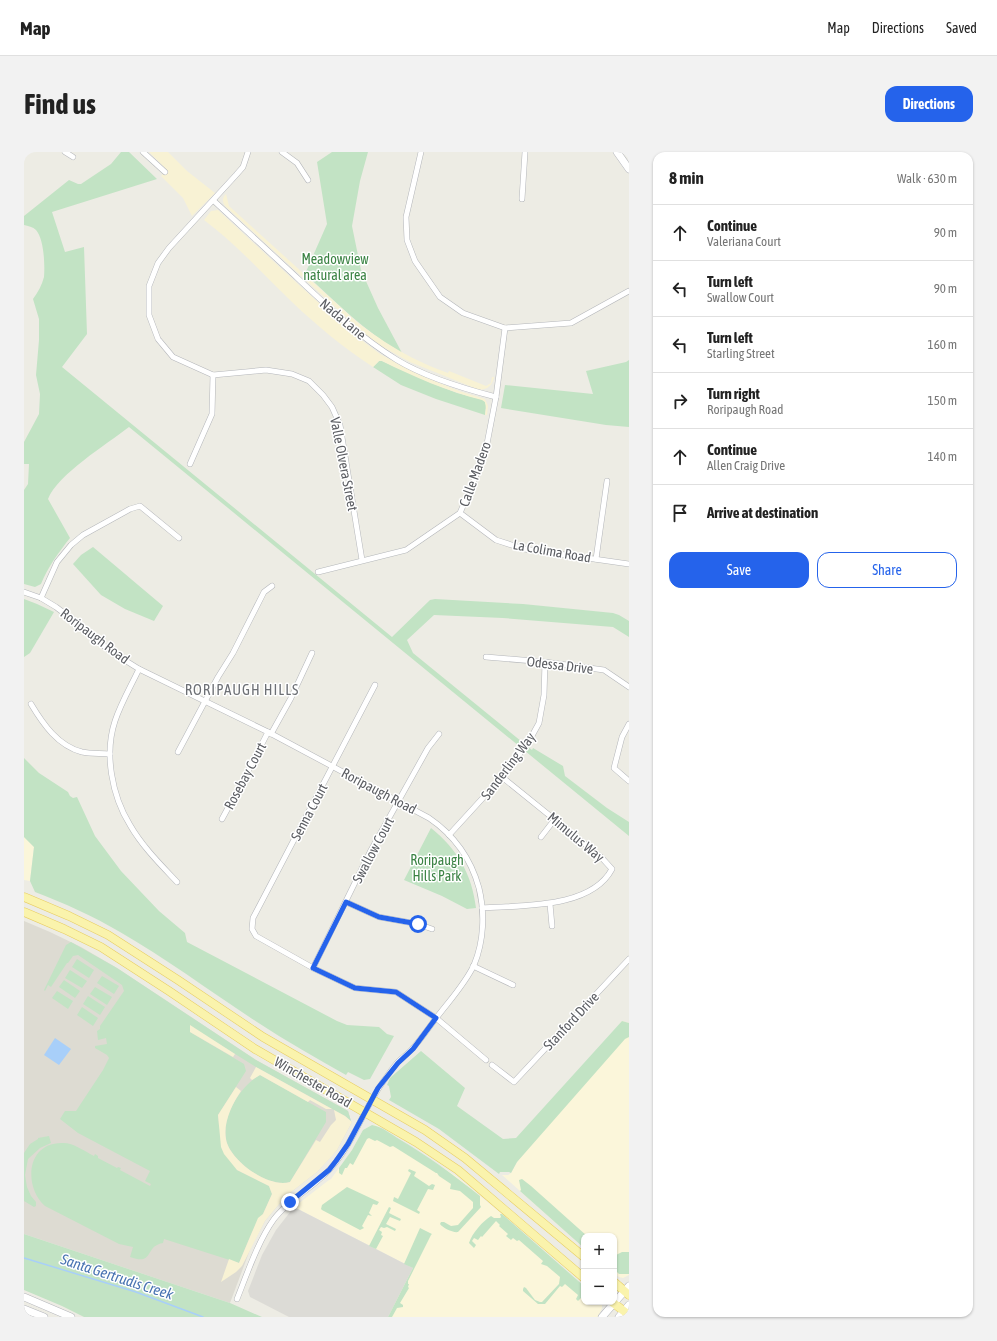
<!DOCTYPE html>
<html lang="en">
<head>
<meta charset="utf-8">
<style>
  body { margin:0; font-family:"Asap Condensed",sans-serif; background:#f2f2f2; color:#222 }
  .controls { position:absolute; right:12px; bottom:12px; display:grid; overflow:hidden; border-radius:8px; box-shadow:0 1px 3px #0004 }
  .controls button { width:36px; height:36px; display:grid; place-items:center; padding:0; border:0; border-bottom:1px solid #e0e0e0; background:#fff; color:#222; font:20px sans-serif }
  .stop { position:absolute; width:12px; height:12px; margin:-9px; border:3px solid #2563eb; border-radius:50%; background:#fff }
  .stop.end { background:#2563eb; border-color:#fff; box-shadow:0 1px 4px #0008 }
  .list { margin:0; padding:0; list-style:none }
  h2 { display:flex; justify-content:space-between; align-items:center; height:52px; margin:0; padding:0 16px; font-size:17px }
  h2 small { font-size:13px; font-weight:400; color:#767676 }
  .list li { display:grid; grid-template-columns:26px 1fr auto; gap:12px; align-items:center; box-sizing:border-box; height:56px; padding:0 16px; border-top:1px solid #e0e0e0 }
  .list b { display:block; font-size:15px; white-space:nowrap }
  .list p { margin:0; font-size:13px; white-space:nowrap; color:#767676 }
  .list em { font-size:13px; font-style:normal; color:#767676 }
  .actions { display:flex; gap:8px; padding:12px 16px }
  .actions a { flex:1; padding:9px 0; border:1px solid #2563eb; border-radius:12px; text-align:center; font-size:14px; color:#2563eb }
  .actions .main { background:#2563eb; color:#fff }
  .icon { flex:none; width:22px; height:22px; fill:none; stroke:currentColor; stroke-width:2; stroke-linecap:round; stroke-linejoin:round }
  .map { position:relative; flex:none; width:605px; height:1165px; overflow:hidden; border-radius:12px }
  header { display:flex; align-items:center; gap:24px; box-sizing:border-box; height:56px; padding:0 20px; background:#fff; border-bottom:1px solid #e0e0e0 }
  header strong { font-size:19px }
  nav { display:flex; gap:22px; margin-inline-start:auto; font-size:14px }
  .intro { display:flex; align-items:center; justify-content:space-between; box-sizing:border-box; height:96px; padding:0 24px }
  h1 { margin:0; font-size:28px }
  .button { padding:10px 18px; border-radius:12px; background:#2563eb; color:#fff; font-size:14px; font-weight:700 }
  main { display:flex; gap:24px; padding:0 24px }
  aside { flex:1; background:#fff; border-radius:12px; box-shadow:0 1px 3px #0004 }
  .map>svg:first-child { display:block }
  .commercial { fill:#fbf6da }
  .industrial { fill:#dcdbd6 }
  .education { fill:#dddbd2 }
  .green { fill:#c2e3c4 }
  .sand { fill:#f8f2d4 }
  .water { fill:#a8cff9 }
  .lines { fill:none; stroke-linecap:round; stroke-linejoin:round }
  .stream { stroke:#a8cff9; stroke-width:1.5 }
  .street-casing { stroke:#b4b6ba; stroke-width:6 }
  .secondary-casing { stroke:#b5b7bd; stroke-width:8 }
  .primary-casing { stroke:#e8cd62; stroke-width:9 }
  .street { stroke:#fff; stroke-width:5 }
  .secondary { stroke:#fff; stroke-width:7 }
  .primary { stroke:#faf3ac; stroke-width:8 }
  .route { stroke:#2563eb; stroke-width:5 }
  .labels { text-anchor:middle; stroke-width:3; stroke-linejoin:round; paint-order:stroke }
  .park-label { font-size:14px; fill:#3b8344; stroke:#fff }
  .street-label { font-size:14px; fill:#5c5e63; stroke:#fff }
  .neighbourhood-label { font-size:15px; letter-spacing:1px; fill:#6d7075; stroke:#fff }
  .water-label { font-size:15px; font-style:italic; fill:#4974b2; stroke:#fff }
</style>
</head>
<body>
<header>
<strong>Map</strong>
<nav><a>Map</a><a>Directions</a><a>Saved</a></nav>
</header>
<div class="intro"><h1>Find us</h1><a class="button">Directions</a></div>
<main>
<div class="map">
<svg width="605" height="1165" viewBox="0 0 605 1165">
  <rect width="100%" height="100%" fill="#edece4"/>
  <!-- commercial -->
  <g class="commercial">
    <path d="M0,685L10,695L6,729L0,728Z"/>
    <path d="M598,869L605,871V1123L599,1126L595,1125L590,1122V1084H560V1096L478,1023H484L487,1021L493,1010Z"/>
    <path d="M348,973H352L364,980L432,1024L478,1062L560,1134V1150H578V1156L574,1165H364L389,1116L270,1055L305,1028L307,1027L328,998L339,978Z"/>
  </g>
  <!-- industrial -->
  <path class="industrial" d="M270,1055L389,1116L364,1165H265L226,1145L224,1139L238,1103L252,1078Z"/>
  <!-- education -->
  <path class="education" d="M0,769L26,780L57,795L93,816L232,908L324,959L327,969L328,970L313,998L293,1020L262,1044L241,1069L227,1095L206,1151L0,1082Z"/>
  <!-- green -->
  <g class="green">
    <path d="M97,0H105L133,27L28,60L41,100L60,95L63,182L38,215L368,485L406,448L411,447L499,452L589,461L595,463L605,469V485L589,475L479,466L410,463L383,488L389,501L508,598L509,596L539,614L541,624L583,656L605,670V684L105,275C83,292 33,323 24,347L46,386C34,401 24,415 17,432L11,435L0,432V338L4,332L5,312H0V290L15,262L16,242L12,223L15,188V167L9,147C14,140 18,133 20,125C21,113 20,87 12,78C9,75 4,74 0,73V64L45,28L54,32H57L87,12Z"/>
    <path d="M308,0H344L336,29L328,74L337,118L354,156L378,201C341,180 312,150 281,122L303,72L293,10Z"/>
    <path d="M605,208V275L582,273L477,256L481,233L569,242L562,219L602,210Z"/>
    <path d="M355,209H358L405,230L433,241L460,248L462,253L461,263L412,247L377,233L349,215Z"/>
    <path d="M69,395L139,454L130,469L101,457L77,443L49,412L57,403Z"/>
    <path d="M0,447L13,452L30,460L6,501L0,505Z"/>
    <path d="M0,606L15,621L44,640L46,644L49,646L53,645L71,684L97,719L135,759L161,781L163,790L313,869L323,873L355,875L363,882L370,884L346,927L340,928L324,920L322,923C292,906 262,889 233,870C187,840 143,807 96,780C69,764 40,751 11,740L6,729L10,695L0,685Z"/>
    <path d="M407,676C433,697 448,722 452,756L443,757L418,744L380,728Z"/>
    <path d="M47,790L93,816L232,908L324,959L327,969L321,964L232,915L166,874V880L220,912L222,919L194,963L195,973L213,1018L245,1034L248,1042L239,1062L228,1080L215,1111L140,1087L139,1091C120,1094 131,1114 106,1105L109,1095L95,1092L21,1054C0,1036 1,990 39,991C50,991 60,999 70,1004L71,1002L74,1004V1006L93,1016L94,1015L97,1016L96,1018L126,1034L127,1032L121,1029L126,1019L54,981L36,967L41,959H52L79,918L85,906L83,903L71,896V894L83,892L82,886L74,888L73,879L76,877V874L100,839L98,833L54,803L49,804L44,811H43L27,835L24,833L21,839L20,838L42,793Z"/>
    <path d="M53,807L70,818L65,826L48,815Z"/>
    <path d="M46,818L63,829L58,836L41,826Z"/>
    <path d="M78,824L95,834L90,842L73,831Z"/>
    <path d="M40,828L56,839L51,846L35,835Z"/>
    <path d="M71,835L88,845L83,853L66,842Z"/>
    <path d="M33,839L49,849L44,857L28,846Z"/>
    <path d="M64,844L81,855L76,863L59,852Z"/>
    <path d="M58,855L74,866L69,874L53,863Z"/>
    <path d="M598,869L605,871V885L601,887L493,1010L487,1021L485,1020H476L475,1022L415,977L365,948L367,945L365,934L363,933L366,926L397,899L441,936L433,954L479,987L492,986Z"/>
    <path d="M236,923L302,960V970L266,1030C245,1037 205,1008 202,987C198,964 216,934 236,923Z"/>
    <path d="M348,973C357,974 367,982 375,987C404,1004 430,1023 456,1044V1053L457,1055L434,1080C429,1081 419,1076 416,1072L417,1070H420L427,1074L434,1073L449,1056V1050L436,1039L426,1037L427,1032L415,1024L413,1021H412L369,994L366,995L353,988L351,989L345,986L343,987L329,1013L326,1011L323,1016H321L318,1023L315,1021V1016L328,998L339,978Z"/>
    <path d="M25,984L27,991L16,996L4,1007L1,1023L3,1035L7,1044L12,1050V1054L10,1055L0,1049V1001L6,992L14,987V986Z"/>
    <path d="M385,1017L392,1020L390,1024L405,1034L408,1032L411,1033L409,1038L404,1037L393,1058L396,1060L395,1062L369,1049L370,1045L374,1047L387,1021L384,1019Z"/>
    <path d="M498,1027L507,1034L563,1084H560V1096L496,1039L497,1038L495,1028Z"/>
    <path d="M323,1035L355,1050L353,1053L349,1052L345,1061L348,1064L344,1063L338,1074L340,1076L336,1078L298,1058L297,1057L298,1053Z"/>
    <path d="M365,1055L367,1056L365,1061L377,1067L376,1069L366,1065L362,1072L372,1077L371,1079L363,1075L360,1076L357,1075L355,1078L358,1080L357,1083L359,1084L352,1097L345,1094Z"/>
    <path d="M476,1062H478L560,1134V1146L558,1145L554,1149L552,1147L554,1143L541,1132L538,1135L536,1134L521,1152H514L499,1139V1137L500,1135L502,1136L511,1148L516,1150H518L535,1132L536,1125L523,1114L517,1112L519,1109L495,1088L493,1089L489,1086L487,1088L482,1084L484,1082L475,1074L476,1073L472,1069L458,1085L457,1084L454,1088L450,1086L448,1089L452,1093L450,1096L445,1091C448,1081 459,1069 467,1064L470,1066H476L477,1065Z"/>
    <path d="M396,1076L408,1082L407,1083L384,1129V1132H385L384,1135L385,1136L376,1151L379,1153V1155L373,1156L368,1165H364L389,1116L380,1112Z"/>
    <path d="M0,1082L206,1151L238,1165H60L38,1154L0,1138Z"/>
    <path d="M598,1100H605V1122H595L590,1117V1104Z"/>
  </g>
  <!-- sand -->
  <g class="sand">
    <path d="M125,0H144L163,19L191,41L168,64L159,46L137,24L143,18Z"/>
    <path d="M202,42L205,54L333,170C363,193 388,208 424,221L425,219L462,234L467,231L468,225H470C468,234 463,239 453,237L386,210L357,194L336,178L201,54C198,49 198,46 202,42Z"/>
    <path d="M194,58L275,133L332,184L356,202L396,223L435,239L461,247L464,254L463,263H461L462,256L461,250L458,248C423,239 390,225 358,209H355L349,215C320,196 293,174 268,150C239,122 212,92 180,68L187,59Z"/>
    <path d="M166,873L211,902L209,905L166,880Z"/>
    <path d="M232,915L308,957H302L286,948L284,950L236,923L228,928L226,926Z"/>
    <path d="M212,935L217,939C208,952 199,971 202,987C205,1008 245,1037 266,1030L292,988L296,990L307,973L312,968L310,958L321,964L328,970L313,998L307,1005L293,1020L262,1044L241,1069L218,1114L212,1120L197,1130L205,1107L215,1111L234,1066L239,1062L248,1042L245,1034L213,1018L200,1002L197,995L194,963Z"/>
  </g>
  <!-- water -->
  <path class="water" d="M31,886L47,897L35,913L20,903Z"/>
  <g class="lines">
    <!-- stream -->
    <path class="stream" d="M0,1106L112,1140L179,1165"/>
    <!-- street casing -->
    <g class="street-casing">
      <g id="street">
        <path d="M41,0L49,5"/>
        <path d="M119,0L141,20"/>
        <path d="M224,0L219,15L212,23L145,96L134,111L125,134V163L134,187L149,205L189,223L242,218L268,222L285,229L299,243L308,255L316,273L338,408"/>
        <path d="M258,0L273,11L284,28"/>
        <path d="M397,0L382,65L383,88L391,109L416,145L439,161L481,176L547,171L605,139"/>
        <path d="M498,47L501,0"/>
        <path d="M190,49C216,73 242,97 268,121C301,152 334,184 373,208C401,225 441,237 472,245"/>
        <path d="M166,312L188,262L189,223"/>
        <path d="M436,361L472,388L500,397L605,412"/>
        <path d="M572,407L583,329"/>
        <path d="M294,420L382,398L436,361L461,302L472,245L481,176"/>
        <path d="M0,440L17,446L32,455L48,467L69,486L91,502L115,517L244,580L405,666C430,683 447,707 455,736C461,761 460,789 450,813C441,832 426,848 413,865C405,875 398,886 389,896C385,901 379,905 374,910C369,915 365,922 361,927C340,955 330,991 306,1017C289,1036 265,1047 250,1067C234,1089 223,1122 213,1147"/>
        <path d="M17,446L33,410L47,393L59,383L106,357L116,354L155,386"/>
        <path d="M462,505L521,510L580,518L605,535"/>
        <path d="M115,517C107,534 97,551 91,569C80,602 88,644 106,673C118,694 136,712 153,730"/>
        <path d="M351,533L229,766L228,777L232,784L289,816L331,836L372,840L412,866L462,908"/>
        <path d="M7,552C19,572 34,594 58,600C67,602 77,601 86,602"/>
        <path d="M605,572L598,585L590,616L605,629"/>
        <path d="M247,582L267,546L288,501"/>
        <path d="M154,600L194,525L209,501L240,440L248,434"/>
        <path d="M198,667L223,621L244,580"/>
        <path d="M425,683L478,625L504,591L515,571L520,543L521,510"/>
        <path d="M517,685L531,667"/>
        <path d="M322,750L355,765L394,772L408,777"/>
        <path d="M526,752L528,774"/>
        <path d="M458,756C497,753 567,757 588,717L577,705L478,625"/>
        <path d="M449,814L489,833"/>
        <path d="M289,816L346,700L404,596L415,582"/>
        <path d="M468,913L490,930L605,807"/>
      </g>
    </g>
    <!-- secondary casing -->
    <g class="secondary-casing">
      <g id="secondary">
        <path d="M593,0L605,17"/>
        <path d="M0,1145L47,1165"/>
        <path d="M0,1157L20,1165"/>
        <path d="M578,1165L605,1134"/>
        <path d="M595,1165L605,1153"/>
      </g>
    </g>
    <!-- primary casing -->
    <g class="primary-casing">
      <g id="primary">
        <path d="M0,745L45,764L84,783L154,828L239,885L401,978L441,1006L560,1105"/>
        <path d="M0,760L40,777L77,795L145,839L231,897L392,990L434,1018L560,1126"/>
        <path d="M590,1130L605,1143"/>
        <path d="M588,1150L605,1163"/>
      </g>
    </g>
    <!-- street -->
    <use href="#street" class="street"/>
    <!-- secondary -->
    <use href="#secondary" class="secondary"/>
    <!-- primary -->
    <use href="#primary" class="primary"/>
  </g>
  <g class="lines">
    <!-- route -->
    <path class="route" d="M266,1050L305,1018L312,1009L324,992L354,936L374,911L389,897L412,866L372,840L331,836L289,816L322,750L355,765L394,772"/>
  </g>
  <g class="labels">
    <!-- park labels -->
    <g class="park-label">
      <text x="311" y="112">Meadowview<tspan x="311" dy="16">natural area</tspan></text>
      <text x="413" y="713">Roripaugh<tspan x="413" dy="16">Hills Park</tspan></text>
    </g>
    <!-- street labels -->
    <g class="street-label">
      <text transform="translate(319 167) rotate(40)" y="5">Nada Lane</text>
      <text transform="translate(320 312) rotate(79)" y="5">Valle Olvera Street</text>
      <text transform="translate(451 322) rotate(-70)" y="5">Calle Madero</text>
      <text transform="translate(528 399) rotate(10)" y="5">La Colima Road</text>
      <text transform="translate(71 484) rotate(37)" y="5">Roripaugh Road</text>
      <text transform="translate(536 513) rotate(7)" y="5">Odessa Drive</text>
      <text transform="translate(484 614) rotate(-53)" y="5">Sanderling Way</text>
      <text transform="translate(221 624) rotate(-62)" y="5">Rosebay Court</text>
      <text transform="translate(355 639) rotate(28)" y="5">Roripaugh Road</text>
      <text transform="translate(285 660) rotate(-62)" y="5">Senna Court</text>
      <text transform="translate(552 685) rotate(40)" y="5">Mimulus Way</text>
      <text transform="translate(349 698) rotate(-62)" y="5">Swallow Court</text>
      <text transform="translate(547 869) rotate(-47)" y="5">Stanford Drive</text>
      <text transform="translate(289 930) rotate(30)" y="5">Winchester Road</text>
    </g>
    <!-- neighbourhood labels -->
    <g class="neighbourhood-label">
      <text x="218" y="543">RORIPAUGH HILLS</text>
    </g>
    <!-- water labels -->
    <g class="water-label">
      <text transform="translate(93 1125) rotate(18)" y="5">Santa Gertrudis Creek</text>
    </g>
  </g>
</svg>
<div class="controls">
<button>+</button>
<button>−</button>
</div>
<div class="stop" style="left:394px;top:772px"></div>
<div class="stop end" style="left:266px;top:1050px"></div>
</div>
<aside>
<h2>8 min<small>Walk · 630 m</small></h2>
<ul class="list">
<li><svg class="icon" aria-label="ahead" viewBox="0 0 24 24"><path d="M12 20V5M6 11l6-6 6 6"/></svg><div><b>Continue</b><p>Valeriana Court</p></div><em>90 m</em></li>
<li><svg class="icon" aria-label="left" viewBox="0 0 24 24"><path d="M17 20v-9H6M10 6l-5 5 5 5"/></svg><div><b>Turn left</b><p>Swallow Court</p></div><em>90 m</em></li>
<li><svg class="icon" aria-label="left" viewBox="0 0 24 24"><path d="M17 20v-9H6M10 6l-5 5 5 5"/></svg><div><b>Turn left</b><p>Starling Street</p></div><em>160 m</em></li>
<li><svg class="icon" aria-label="right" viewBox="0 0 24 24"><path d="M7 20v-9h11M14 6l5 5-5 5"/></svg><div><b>Turn right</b><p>Roripaugh Road</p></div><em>150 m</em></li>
<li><svg class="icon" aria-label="ahead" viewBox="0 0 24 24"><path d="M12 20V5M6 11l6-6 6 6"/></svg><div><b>Continue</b><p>Allen Craig Drive</p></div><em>140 m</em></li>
<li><svg class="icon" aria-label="arrive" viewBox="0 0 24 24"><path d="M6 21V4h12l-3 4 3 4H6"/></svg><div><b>Arrive at destination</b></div></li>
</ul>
<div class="actions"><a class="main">Save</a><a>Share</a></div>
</aside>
</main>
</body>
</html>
